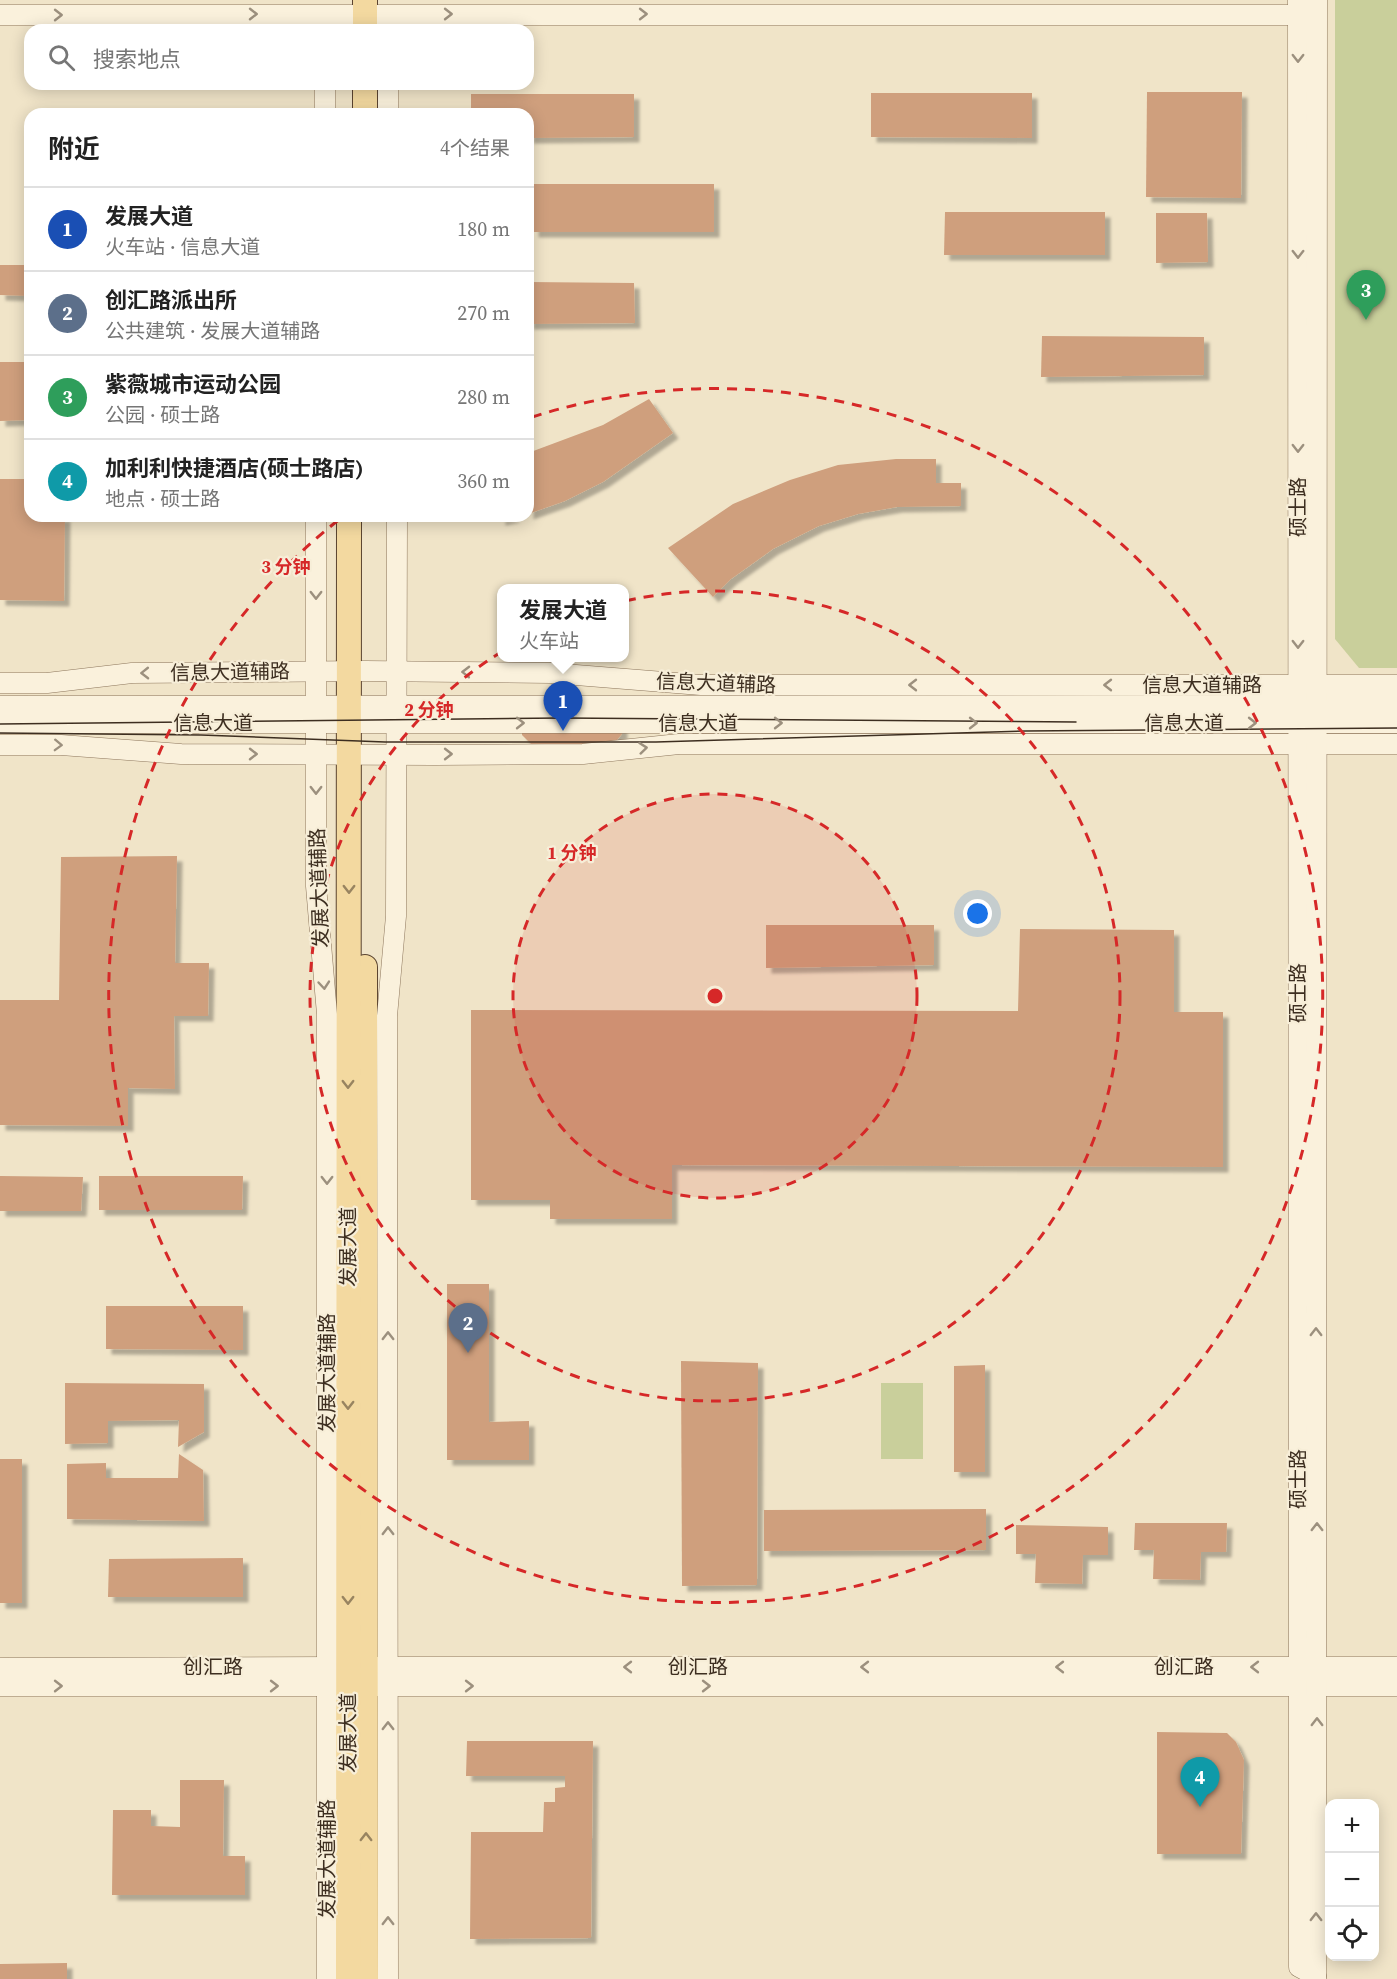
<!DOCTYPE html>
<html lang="zh">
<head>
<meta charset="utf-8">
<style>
  body { margin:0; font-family:"Source Serif 4","Noto Sans SC",serif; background:#f2f2f2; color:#222 }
  .controls { position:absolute; right:18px; bottom:18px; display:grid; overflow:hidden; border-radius:12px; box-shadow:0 3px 15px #0003 }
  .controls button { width:54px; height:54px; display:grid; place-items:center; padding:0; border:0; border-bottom:2px solid #e0e0e0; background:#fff; color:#222; font:30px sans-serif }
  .you { position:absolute; left:978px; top:914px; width:21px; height:21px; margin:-15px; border:4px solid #fff; border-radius:50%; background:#1a73e8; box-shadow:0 0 0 9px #1a73e833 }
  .badge { display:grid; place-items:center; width:39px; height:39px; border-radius:50%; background:#9e2a2b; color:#fff; font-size:20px; font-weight:700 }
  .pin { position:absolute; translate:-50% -50px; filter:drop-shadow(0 2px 3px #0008) }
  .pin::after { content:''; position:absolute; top:32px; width:21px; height:18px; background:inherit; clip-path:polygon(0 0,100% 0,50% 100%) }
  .popup { position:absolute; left:497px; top:584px; width:132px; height:78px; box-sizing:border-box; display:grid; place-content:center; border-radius:12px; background:#fff; filter:drop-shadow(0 2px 4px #0005); font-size:20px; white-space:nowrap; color:#767676 }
  .popup b { font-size:22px; color:#222 }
  .popup::after { content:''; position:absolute; left:50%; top:100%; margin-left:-12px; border:12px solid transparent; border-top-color:#fff }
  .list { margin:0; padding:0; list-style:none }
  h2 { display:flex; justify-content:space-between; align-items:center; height:78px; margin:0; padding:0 24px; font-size:26px }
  h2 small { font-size:20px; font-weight:400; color:#767676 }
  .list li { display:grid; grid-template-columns:39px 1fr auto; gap:18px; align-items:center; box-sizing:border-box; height:84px; padding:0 24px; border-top:2px solid #e0e0e0 }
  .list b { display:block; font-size:22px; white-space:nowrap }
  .list p { margin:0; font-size:20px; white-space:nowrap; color:#767676 }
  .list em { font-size:20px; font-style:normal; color:#767676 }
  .icon { flex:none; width:33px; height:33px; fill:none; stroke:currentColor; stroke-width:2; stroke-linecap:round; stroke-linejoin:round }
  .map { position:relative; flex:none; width:1397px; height:1979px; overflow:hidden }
  .search { position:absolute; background:#fff; box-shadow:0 3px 15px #0003; left:24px; top:24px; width:510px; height:66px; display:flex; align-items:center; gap:15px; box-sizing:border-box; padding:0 21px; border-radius:18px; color:#767676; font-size:22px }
  .panel { position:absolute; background:#fff; box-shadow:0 3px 15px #0003; left:24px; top:108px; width:510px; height:414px; border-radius:18px }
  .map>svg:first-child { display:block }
  .green { fill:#c9cf9b }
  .building { fill:#cf9f7d; filter:url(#shadow) }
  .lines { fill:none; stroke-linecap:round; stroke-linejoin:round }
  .minor-casing { stroke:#8d765c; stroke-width:21 }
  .major-casing { stroke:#5b4430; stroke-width:26 }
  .minor { stroke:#faf1dc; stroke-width:20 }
  .major { stroke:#f3d9a0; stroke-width:24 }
  .tram { stroke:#3d2e20; stroke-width:1.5 }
  .oneway { stroke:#9c907e }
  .oneway2 { stroke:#988460 }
  .ring { fill:none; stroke:#d62828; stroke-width:3; stroke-dasharray:10 8 }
  .labels { text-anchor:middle; stroke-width:4.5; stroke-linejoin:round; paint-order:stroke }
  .street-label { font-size:20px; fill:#3d2e20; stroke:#f7eed8 }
  .centre { fill:#d62828; stroke:#f7eed8; stroke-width:3 }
  .ring-label { font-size:18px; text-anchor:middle; font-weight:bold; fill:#d62828; stroke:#f7eed8; stroke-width:4.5; stroke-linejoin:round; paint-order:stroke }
</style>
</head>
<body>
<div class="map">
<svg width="1397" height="1979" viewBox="0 0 1397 1979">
  <defs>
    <filter id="shadow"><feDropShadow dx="5.5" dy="5.5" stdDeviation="1.5" flood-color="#0004"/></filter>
  </defs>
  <rect width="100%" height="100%" fill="#f0e4c8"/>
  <!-- green -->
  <g class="green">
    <path d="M1335,0H1397V668H1359L1335,639Z"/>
    <rect x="881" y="1383" width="42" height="76"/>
  </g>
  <!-- building -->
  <g class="building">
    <path d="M1147,92H1242L1241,198L1146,197Z"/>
    <path d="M871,93H1032V138L871,137Z"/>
    <path d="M471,94H634V137L528,138V114H471Z"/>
    <rect x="533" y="184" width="181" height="48"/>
    <path d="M945,212H1105V255H944Z"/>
    <path d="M1156,213H1207L1208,262L1156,263Z"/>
    <path d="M0,265H30V296L0,295Z"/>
    <path d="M528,282L634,283L635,323L528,324Z"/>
    <path d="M1042,336L1204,337V375L1041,377Z"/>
    <path d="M0,362H30V420L0,421Z"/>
    <path d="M649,399L673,433L603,482L565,501L528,514V453L603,425Z"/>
    <path d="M896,459H936V483H961V506L897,507L858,514L819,526L773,549L731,579L713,597L668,548L733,504L790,480L838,465Z"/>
    <path d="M0,479H30V516H65L64,601L0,600Z"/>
    <path d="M500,516H514V517L500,520Z"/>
    <path d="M522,723H622V734L611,747L533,746L522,735Z"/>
    <path d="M177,856L175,963H209L208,1016H174L175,1089L128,1088V1126L0,1125V1000H59L61,857Z"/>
    <path d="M766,925H934V965L766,968Z"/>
    <path d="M1020,929L1174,930V1012H1223V1167L672,1165V1219H550V1200H471V1010L1018,1011Z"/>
    <path d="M0,1176L83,1177L81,1211H0Z"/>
    <path d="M99,1176H243L242,1210H99Z"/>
    <path d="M447,1284H489V1422L529,1421V1460H447Z"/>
    <path d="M106,1306H243V1350L106,1349Z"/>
    <path d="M681,1361L758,1363L757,1585L682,1586Z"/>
    <path d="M985,1365V1472H954V1366Z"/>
    <path d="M65,1383L204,1384V1432L178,1447L179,1420L108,1421V1443L65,1444Z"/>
    <path d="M179,1454L203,1470L204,1521L67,1519V1464L106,1463V1478H178Z"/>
    <rect x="0" y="1459" width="22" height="144"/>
    <path d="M986,1509V1550L764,1551V1510Z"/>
    <path d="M1135,1523H1227L1226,1552H1201L1200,1580L1153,1579L1154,1550H1134Z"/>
    <path d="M1016,1525L1108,1527V1555H1083L1082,1584L1035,1583L1036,1554H1016Z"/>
    <path d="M243,1558V1597H108L109,1559Z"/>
    <path d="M1157,1732L1227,1733L1236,1742L1244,1760L1241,1854H1157Z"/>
    <path d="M467,1741H593L591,1938L470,1939L471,1832H543L544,1802H555V1788L565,1787V1776H466Z"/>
    <path d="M180,1780H224L223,1856H245V1895H112L113,1810H151V1826L180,1827Z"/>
    <path d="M67,1963V1979H0V1964Z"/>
  </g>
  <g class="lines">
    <!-- minor casing -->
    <g class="minor-casing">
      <g id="minor">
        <path d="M1298,0L1299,1967L1316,1976"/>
        <path d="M0,15H1308"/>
        <path d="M325,84V114"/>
        <path d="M388,114V84"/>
        <path d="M316,516V886L327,1014V1979"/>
        <path d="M0,683H47L132,673L366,671L551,673L701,685H1397"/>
        <path d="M0,706L1397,705"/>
        <path d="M0,723H1397"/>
        <path d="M0,745H61L181,754L435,755L583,754L679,744H1397"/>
        <path d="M377,1667H1397"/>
        <path d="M0,1668L338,1667"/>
        <path d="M0,1686H339"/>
        <path d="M375,1686H1397"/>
        <path d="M388,1979L387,1016L396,916L397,516"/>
        <path d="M1316,1979L1317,0"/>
      </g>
    </g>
    <!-- major casing -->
    <g class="major-casing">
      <g id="major">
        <path d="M365,0V30"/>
        <path d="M365,84V114"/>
        <path d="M365,967L366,1979"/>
        <path d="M348,1979L349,516"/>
      </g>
    </g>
    <!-- minor -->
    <use href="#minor" class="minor"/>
    <!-- major -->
    <use href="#major" class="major"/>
    <!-- tram -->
    <g class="tram">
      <path d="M0,724L562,718L1076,722"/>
      <path d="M0,733L201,735L385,742H656L1025,731L1397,728"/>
    </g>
  </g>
  <!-- one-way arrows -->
  <defs><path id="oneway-chevron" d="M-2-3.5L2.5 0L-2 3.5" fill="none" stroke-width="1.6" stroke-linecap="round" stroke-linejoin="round" transform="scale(1.5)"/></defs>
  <g class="oneway">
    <use href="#oneway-chevron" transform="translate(253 14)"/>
    <use href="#oneway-chevron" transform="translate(448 14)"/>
    <use href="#oneway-chevron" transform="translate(643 14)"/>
    <use href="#oneway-chevron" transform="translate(58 15)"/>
    <use href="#oneway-chevron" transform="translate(1298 58) rotate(90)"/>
    <use href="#oneway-chevron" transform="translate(1298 254) rotate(90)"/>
    <use href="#oneway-chevron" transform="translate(1298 448) rotate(90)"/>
    <use href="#oneway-chevron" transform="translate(316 595) rotate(90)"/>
    <use href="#oneway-chevron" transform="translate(1298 644) rotate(90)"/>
    <use href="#oneway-chevron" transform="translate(466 672) rotate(-179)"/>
    <use href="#oneway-chevron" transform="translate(145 673) rotate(179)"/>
    <use href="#oneway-chevron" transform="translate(913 685) rotate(180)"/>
    <use href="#oneway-chevron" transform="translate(1108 685) rotate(180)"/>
    <use href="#oneway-chevron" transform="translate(520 723)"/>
    <use href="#oneway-chevron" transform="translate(778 723)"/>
    <use href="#oneway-chevron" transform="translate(973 723)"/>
    <use href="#oneway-chevron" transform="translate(1252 723)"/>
    <use href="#oneway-chevron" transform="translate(58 745) rotate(2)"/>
    <use href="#oneway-chevron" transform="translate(643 748) rotate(-6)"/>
    <use href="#oneway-chevron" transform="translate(253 754)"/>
    <use href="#oneway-chevron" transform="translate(448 754)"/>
    <use href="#oneway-chevron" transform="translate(316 790) rotate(90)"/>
    <use href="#oneway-chevron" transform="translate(324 985) rotate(85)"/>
    <use href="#oneway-chevron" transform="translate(327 1180) rotate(90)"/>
    <use href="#oneway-chevron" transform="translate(1316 1332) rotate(-90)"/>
    <use href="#oneway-chevron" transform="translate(388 1336) rotate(-90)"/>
    <use href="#oneway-chevron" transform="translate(1317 1527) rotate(-90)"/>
    <use href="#oneway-chevron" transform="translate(388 1531) rotate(-90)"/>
    <use href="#oneway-chevron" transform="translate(628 1667) rotate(180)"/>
    <use href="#oneway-chevron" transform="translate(865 1667) rotate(180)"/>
    <use href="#oneway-chevron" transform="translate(1060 1667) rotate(180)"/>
    <use href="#oneway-chevron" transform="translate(1255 1667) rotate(180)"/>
    <use href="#oneway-chevron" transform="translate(58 1686)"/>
    <use href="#oneway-chevron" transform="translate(274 1686)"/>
    <use href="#oneway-chevron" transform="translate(469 1686)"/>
    <use href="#oneway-chevron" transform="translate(706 1686)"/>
    <use href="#oneway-chevron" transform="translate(1317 1722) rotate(-90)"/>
    <use href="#oneway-chevron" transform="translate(388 1726) rotate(-90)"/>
    <use href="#oneway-chevron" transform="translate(1316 1917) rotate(-90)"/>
    <use href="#oneway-chevron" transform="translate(388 1921) rotate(-90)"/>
  </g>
  <g class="oneway2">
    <use href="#oneway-chevron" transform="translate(349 889) rotate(90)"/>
    <use href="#oneway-chevron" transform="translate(348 1084) rotate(90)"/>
    <use href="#oneway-chevron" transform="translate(348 1405) rotate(90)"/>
    <use href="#oneway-chevron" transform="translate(348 1600) rotate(90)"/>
    <use href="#oneway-chevron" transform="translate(366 1837) rotate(-90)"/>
  </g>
  <!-- distance rings -->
  <circle cx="715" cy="996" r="202" fill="#d62828" fill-opacity=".12"/>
  <g class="ring">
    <circle cx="715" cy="996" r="202"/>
    <circle cx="715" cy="996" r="405"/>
    <path d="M532 417A607 607 0 1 1 341 518"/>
  </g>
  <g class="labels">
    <!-- street labels -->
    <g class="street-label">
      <text transform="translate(1298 507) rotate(-90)" y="7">硕士路</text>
      <text transform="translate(230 672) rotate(-1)" y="7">信息大道辅路</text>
      <text transform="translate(716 683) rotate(2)" y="7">信息大道辅路</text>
      <text x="1202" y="692">信息大道辅路</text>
      <text x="213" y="730">信息大道</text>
      <text x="698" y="730">信息大道</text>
      <text x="1184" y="730">信息大道</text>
      <text transform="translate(319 888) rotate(-92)" y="7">发展大道辅路</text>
      <text transform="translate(1298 993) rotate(-90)" y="7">硕士路</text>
      <text transform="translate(348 1247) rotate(-90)" y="7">发展大道</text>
      <text transform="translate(327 1373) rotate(-90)" y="7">发展大道辅路</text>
      <text transform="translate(1298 1479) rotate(-90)" y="7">硕士路</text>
      <text x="213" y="1674">创汇路</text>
      <text x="698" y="1674">创汇路</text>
      <text x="1184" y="1674">创汇路</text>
      <text transform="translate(348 1733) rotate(-90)" y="7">发展大道</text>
      <text transform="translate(327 1859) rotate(-90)" y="7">发展大道辅路</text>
    </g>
  </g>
  <circle cx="715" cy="996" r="9" class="centre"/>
  <g class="ring-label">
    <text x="286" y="573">3 分钟</text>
    <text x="429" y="716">2 分钟</text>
    <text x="572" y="859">1 分钟</text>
  </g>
</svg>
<div class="controls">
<button>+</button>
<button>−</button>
<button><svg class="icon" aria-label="locate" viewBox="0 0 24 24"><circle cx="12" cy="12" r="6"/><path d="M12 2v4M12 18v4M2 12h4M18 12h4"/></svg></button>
</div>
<div class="you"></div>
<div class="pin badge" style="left:563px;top:731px;background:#1a4fb4">1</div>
<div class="popup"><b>发展大道</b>火车站</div>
<div class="pin badge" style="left:468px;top:1353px;background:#5c6f8a">2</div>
<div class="pin badge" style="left:1366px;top:320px;background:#2e9e5b">3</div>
<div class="pin badge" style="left:1200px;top:1807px;background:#0f9aa8">4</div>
<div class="search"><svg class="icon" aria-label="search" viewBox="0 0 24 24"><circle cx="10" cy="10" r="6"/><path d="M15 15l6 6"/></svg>搜索地点</div>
<section class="panel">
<h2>附近<small>4个结果</small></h2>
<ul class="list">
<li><span class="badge" style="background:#1a4fb4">1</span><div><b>发展大道</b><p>火车站 · 信息大道</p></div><em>180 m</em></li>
<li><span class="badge" style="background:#5c6f8a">2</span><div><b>创汇路派出所</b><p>公共建筑 · 发展大道辅路</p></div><em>270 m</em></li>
<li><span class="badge" style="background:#2e9e5b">3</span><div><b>紫薇城市运动公园</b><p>公园 · 硕士路</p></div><em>280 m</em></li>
<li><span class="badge" style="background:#0f9aa8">4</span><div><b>加利利快捷酒店(硕士路店)</b><p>地点 · 硕士路</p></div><em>360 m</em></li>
</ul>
</section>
</div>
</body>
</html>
